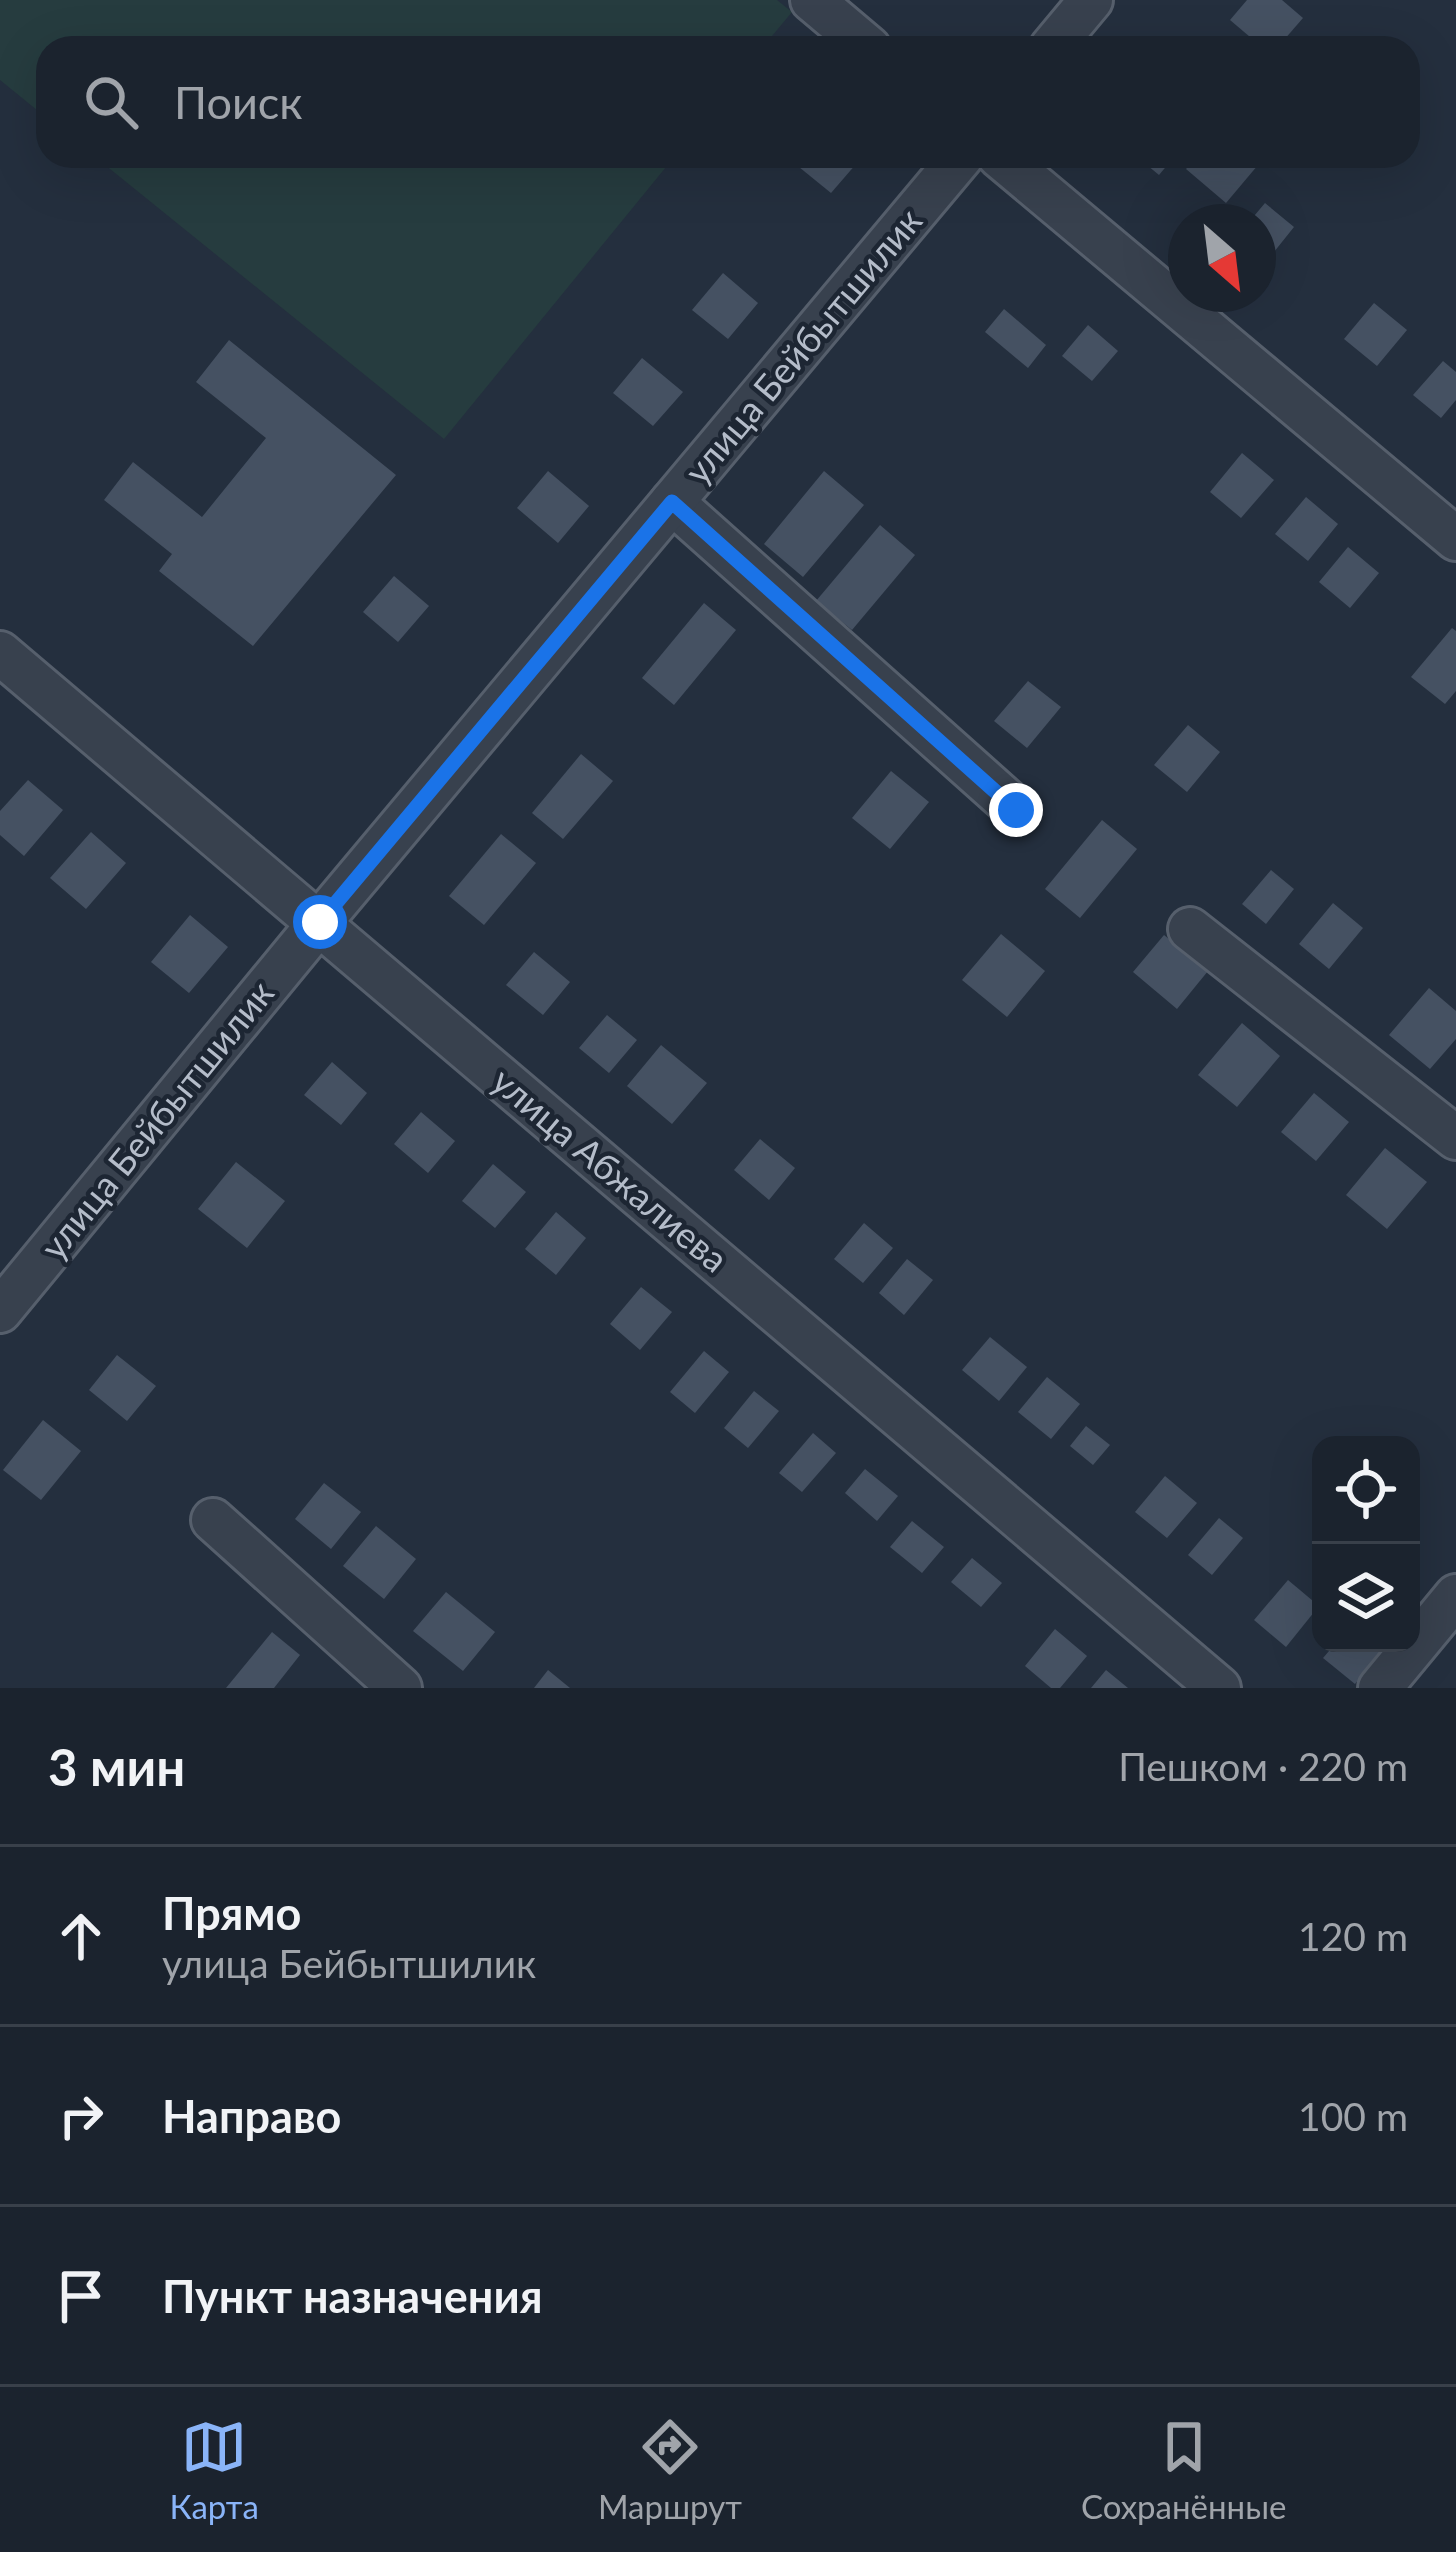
<!DOCTYPE html>
<html lang="ru">
<head>
<meta charset="utf-8">
<style>
  body { margin:0; font-family:Lato,sans-serif; background:#242b36; color:#f1f3f6 }
  .controls { position:absolute; right:36px; bottom:36px; display:grid; overflow:hidden; border-radius:24px; box-shadow:0 12px 48px #0002 }
  .controls button { width:108px; height:108px; display:grid; place-items:center; padding:0; border:0; border-bottom:3px solid #39404a; background:#1b232e; color:#f1f3f6; font:60px sans-serif }
  .compass { position:absolute; left:1168px; top:204px; width:108px; height:108px; border-radius:50%; background:#1b232e; box-shadow:0 12px 48px #0002; rotate:152deg }
  .stop { position:absolute; width:36px; height:36px; margin:-27px; border:9px solid #1a73e8; border-radius:50%; background:#fff }
  .stop.end { background:#1a73e8; border-color:#fff; box-shadow:0 3px 12px #0008 }
  .list { margin:0; padding:0; list-style:none }
  h2 { display:flex; justify-content:space-between; align-items:center; height:156px; margin:0; padding:0 48px; font-size:51px }
  h2 small { font-size:39px; font-weight:400; color:#a0a4aa }
  .list li { display:grid; grid-template-columns:78px 1fr auto; gap:36px; align-items:center; box-sizing:border-box; height:180px; padding:0 48px; border-top:3px solid #39404a }
  .list b { display:block; font-size:45px; white-space:nowrap }
  .list p { margin:0; font-size:39px; white-space:nowrap; color:#a0a4aa }
  .list em { font-size:39px; font-style:normal; color:#a0a4aa }
  .icon { flex:none; width:66px; height:66px; fill:none; stroke:currentColor; stroke-width:2; stroke-linecap:round; stroke-linejoin:round }
  .map { position:relative; flex:none; width:1456px; height:1688px; overflow:hidden }
  .search { position:absolute; background:#1b232e; box-shadow:0 12px 48px #0002; left:36px; right:36px; top:36px; height:132px; display:flex; align-items:center; gap:30px; box-sizing:border-box; padding:0 42px; border-radius:36px; color:#a0a4aa; font-size:45px }
  .sheet { height:696px; background:#1b232e }
  nav { display:flex; justify-content:space-around; align-items:center; box-sizing:border-box; height:168px; border-top:3px solid #39404a; background:#1b232e; font-size:33px; color:#a0a4aa }
  nav a { display:grid; justify-items:center; gap:6px }
  nav .on { color:#8ab4f8 }
  .map>svg:first-child { display:block }
  .green { fill:#263c3f }
  .building { fill:#455162 }
  .lines { fill:none; stroke-linecap:round; stroke-linejoin:round }
  .minor-casing { stroke:#565f6c; stroke-width:48 }
  .minor { stroke:#38414e; stroke-width:42 }
  .route { stroke:#1a73e8; stroke-width:15 }
  .labels { text-anchor:middle; stroke-width:9; stroke-linejoin:round; paint-order:stroke }
  .street-label { font-size:36px; fill:#b4bcc9; stroke:#1d2633 }
</style>
</head>
<body>
<div class="map">
<svg width="1456" height="1688" viewBox="0 0 1456 1688">
  <rect width="100%" height="100%" fill="#242f3e"/>
  <!-- green -->
  <g class="green">
    <path d="M0,0H777L792,12L762,48H48V119L0,80Z"/>
    <path d="M94,156H675L444,439Z"/>
  </g>
  <!-- building -->
  <g class="building">
    <path d="M1247,0H1282L1303,18L1277,48H1263L1230,20Z"/>
    <path d="M808,156H863L831,193L799,167Z"/>
    <path d="M1136,156H1175L1159,175Z"/>
    <path d="M1198,156H1247L1258,165L1226,203L1186,169Z"/>
    <path d="M1265,203L1294,227L1266,262L1258,255V222H1249Z"/>
    <path d="M723,273L758,303L728,339L692,310Z"/>
    <path d="M1374,303L1407,330L1377,366L1344,339Z"/>
    <path d="M1004,309L1046,345L1028,368L985,332Z"/>
    <path d="M1088,325L1118,351L1092,381L1062,356Z"/>
    <path d="M229,340L396,475L253,646L159,571L172,554L104,500L133,462L202,517L266,438L196,382Z"/>
    <path d="M642,358L683,392L653,426L613,393Z"/>
    <path d="M1443,361L1456,372V400L1441,418L1413,395Z"/>
    <path d="M1242,453L1274,480L1241,518L1210,492Z"/>
    <path d="M548,471L589,506L558,543L517,508Z"/>
    <path d="M824,471L864,505L803,577L764,544Z"/>
    <path d="M1306,497L1338,524L1308,561L1275,534Z"/>
    <path d="M880,525L915,555L852,630L816,601Z"/>
    <path d="M1348,547L1379,573L1350,608L1319,582Z"/>
    <path d="M394,576L429,606L398,642L363,612Z"/>
    <path d="M704,603L736,630L674,705L642,678Z"/>
    <path d="M1452,628L1456,631V691L1445,704L1411,677Z"/>
    <path d="M1028,681L1061,707L1027,748L994,721Z"/>
    <path d="M1188,725L1220,752L1187,792L1154,765Z"/>
    <path d="M581,754L613,781L563,839L532,813Z"/>
    <path d="M891,771L929,802L890,849L852,818Z"/>
    <path d="M28,780L63,810L24,856L0,835V811Z"/>
    <path d="M1102,820L1137,849L1080,918L1045,889Z"/>
    <path d="M91,832L126,863L86,909L50,878Z"/>
    <path d="M501,834L536,863L484,925L449,896Z"/>
    <path d="M1271,870L1294,889L1266,924L1242,904Z"/>
    <path d="M1333,903L1363,928L1329,969L1299,944Z"/>
    <path d="M190,915L228,947L189,993L151,962Z"/>
    <path d="M1001,934L1045,971L1007,1017L962,980Z"/>
    <path d="M1164,935L1208,971L1177,1009L1133,972Z"/>
    <path d="M534,952L570,982L543,1015L506,985Z"/>
    <path d="M1429,988L1456,1011V1039L1430,1069L1389,1035Z"/>
    <path d="M607,1015L637,1040L609,1073L579,1048Z"/>
    <path d="M1242,1023L1280,1056L1237,1107L1198,1075Z"/>
    <path d="M661,1045L707,1083L672,1124L627,1086Z"/>
    <path d="M332,1062L367,1093L341,1125L304,1095Z"/>
    <path d="M1314,1093L1349,1122L1316,1161L1281,1132Z"/>
    <path d="M421,1112L455,1141L428,1173L394,1144Z"/>
    <path d="M760,1139L795,1168L769,1200L734,1170Z"/>
    <path d="M1385,1148L1427,1182L1387,1229L1346,1195Z"/>
    <path d="M236,1162L285,1201L247,1248L198,1209Z"/>
    <path d="M493,1164L526,1192L495,1228L462,1201Z"/>
    <path d="M556,1212L586,1238L556,1275L525,1249Z"/>
    <path d="M864,1223L893,1248L863,1283L834,1259Z"/>
    <path d="M907,1259L933,1280L904,1315L879,1293Z"/>
    <path d="M641,1287L672,1312L640,1350L610,1324Z"/>
    <path d="M990,1337L1027,1367L999,1401L962,1370Z"/>
    <path d="M704,1351L729,1372L695,1413L670,1392Z"/>
    <path d="M117,1355L156,1386L127,1421L89,1390Z"/>
    <path d="M1047,1377L1080,1404L1051,1439L1018,1412Z"/>
    <path d="M754,1391L779,1411L748,1448L724,1428Z"/>
    <path d="M43,1420L81,1451L41,1500L3,1470Z"/>
    <path d="M1086,1426L1110,1445L1093,1465L1070,1446Z"/>
    <path d="M813,1433L836,1453L802,1492L779,1473Z"/>
    <path d="M865,1469L898,1496L877,1521L845,1493Z"/>
    <path d="M1165,1476L1197,1503L1167,1538L1135,1512Z"/>
    <path d="M324,1483L361,1512L331,1549L295,1519Z"/>
    <path d="M1219,1518L1243,1538L1212,1575L1188,1555Z"/>
    <path d="M912,1521L944,1547L922,1573L890,1547Z"/>
    <path d="M376,1526L416,1559L384,1599L343,1566Z"/>
    <path d="M972,1558L1002,1583L981,1607L951,1582Z"/>
    <path d="M1288,1580L1319,1606L1286,1647L1254,1620Z"/>
    <path d="M446,1592L495,1632L463,1671L413,1631Z"/>
    <path d="M1055,1629L1087,1656L1060,1688H1051L1025,1666Z"/>
    <path d="M272,1632L300,1655L274,1688H226Z"/>
    <path d="M1336,1643H1383L1386,1646L1355,1684L1323,1658Z"/>
    <path d="M548,1670L570,1688H534Z"/>
    <path d="M1106,1670L1128,1688H1091Z"/>
  </g>
  <g class="lines">
    <!-- minor casing -->
    <g class="minor-casing">
      <g id="minor">
        <path d="M812,0L869,48"/>
        <path d="M1051,48L1091,0"/>
        <path d="M999,156L1456,539"/>
        <path d="M672,502L1017,810"/>
        <path d="M0,653L1219,1688"/>
        <path d="M1190,929L1456,1138"/>
        <path d="M0,1311L320,922L962,156"/>
        <path d="M213,1520L400,1688"/>
        <path d="M1380,1688L1456,1596"/>
      </g>
    </g>
    <!-- minor -->
    <use href="#minor" class="minor"/>
  </g>
  <g class="lines">
    <!-- route -->
    <path class="route" d="M320,922L672,502L1016,810"/>
  </g>
  <g class="labels">
    <!-- street labels -->
    <g class="street-label">
      <text transform="translate(803 346) rotate(-50)" y="13">улица Бейбытшилик</text>
      <text transform="translate(157 1120) rotate(-51)" y="13">улица Бейбытшилик</text>
      <text transform="translate(610 1170) rotate(40)" y="13">улица Абжалиева</text>
    </g>
  </g>
</svg>
<div class="controls">
<button><svg class="icon" aria-label="locate" viewBox="0 0 24 24"><circle cx="12" cy="12" r="6"/><path d="M12 2v4M12 18v4M2 12h4M18 12h4"/></svg></button>
<button><svg class="icon" aria-label="layers" viewBox="0 0 24 24"><path d="M12 4l9 5-9 5-9-5zM3 14l9 5 9-5"/></svg></button>
</div>
<svg class="compass" viewBox="-18 -18 36 36"><path d="M0-13l5 13h-10z" fill="#e53935"/><path d="M0 13l5-13h-10z" fill="#a0a4aa"/></svg>
<div class="stop" style="left:320px;top:922px"></div>
<div class="stop end" style="left:1016px;top:810px"></div>
<div class="search"><svg class="icon" aria-label="search" viewBox="0 0 24 24"><circle cx="10" cy="10" r="6"/><path d="M15 15l6 6"/></svg>Поиск</div>
</div>
<section class="sheet">
<h2>3 мин<small>Пешком · 220 m</small></h2>
<ul class="list">
<li><svg class="icon" aria-label="ahead" viewBox="0 0 24 24"><path d="M12 20V5M6 11l6-6 6 6"/></svg><div><b>Прямо</b><p>улица Бейбытшилик</p></div><em>120 m</em></li>
<li><svg class="icon" aria-label="right" viewBox="0 0 24 24"><path d="M7 20v-9h11M14 6l5 5-5 5"/></svg><div><b>Направо</b></div><em>100 m</em></li>
<li><svg class="icon" aria-label="arrive" viewBox="0 0 24 24"><path d="M6 21V4h12l-3 4 3 4H6"/></svg><div><b>Пункт назначения</b></div></li>
</ul>
</section>
<nav>
<a class="on"><svg class="icon" aria-label="map" viewBox="0 0 24 24"><path d="M3 6l6-2 6 2 6-2v14l-6 2-6-2-6 2zM9 4v14M15 6v14"/></svg>Карта</a>
<a><svg class="icon" aria-label="directions" viewBox="0 0 24 24"><path d="M12 3l9 9-9 9-9-9zM9 14v-3h6M13 9l2 2-2 2"/></svg>Маршрут</a>
<a><svg class="icon" aria-label="saved" viewBox="0 0 24 24"><path d="M7 4h10v16l-5-4-5 4z"/></svg>Сохранённые</a>
</nav>
</body>
</html>
